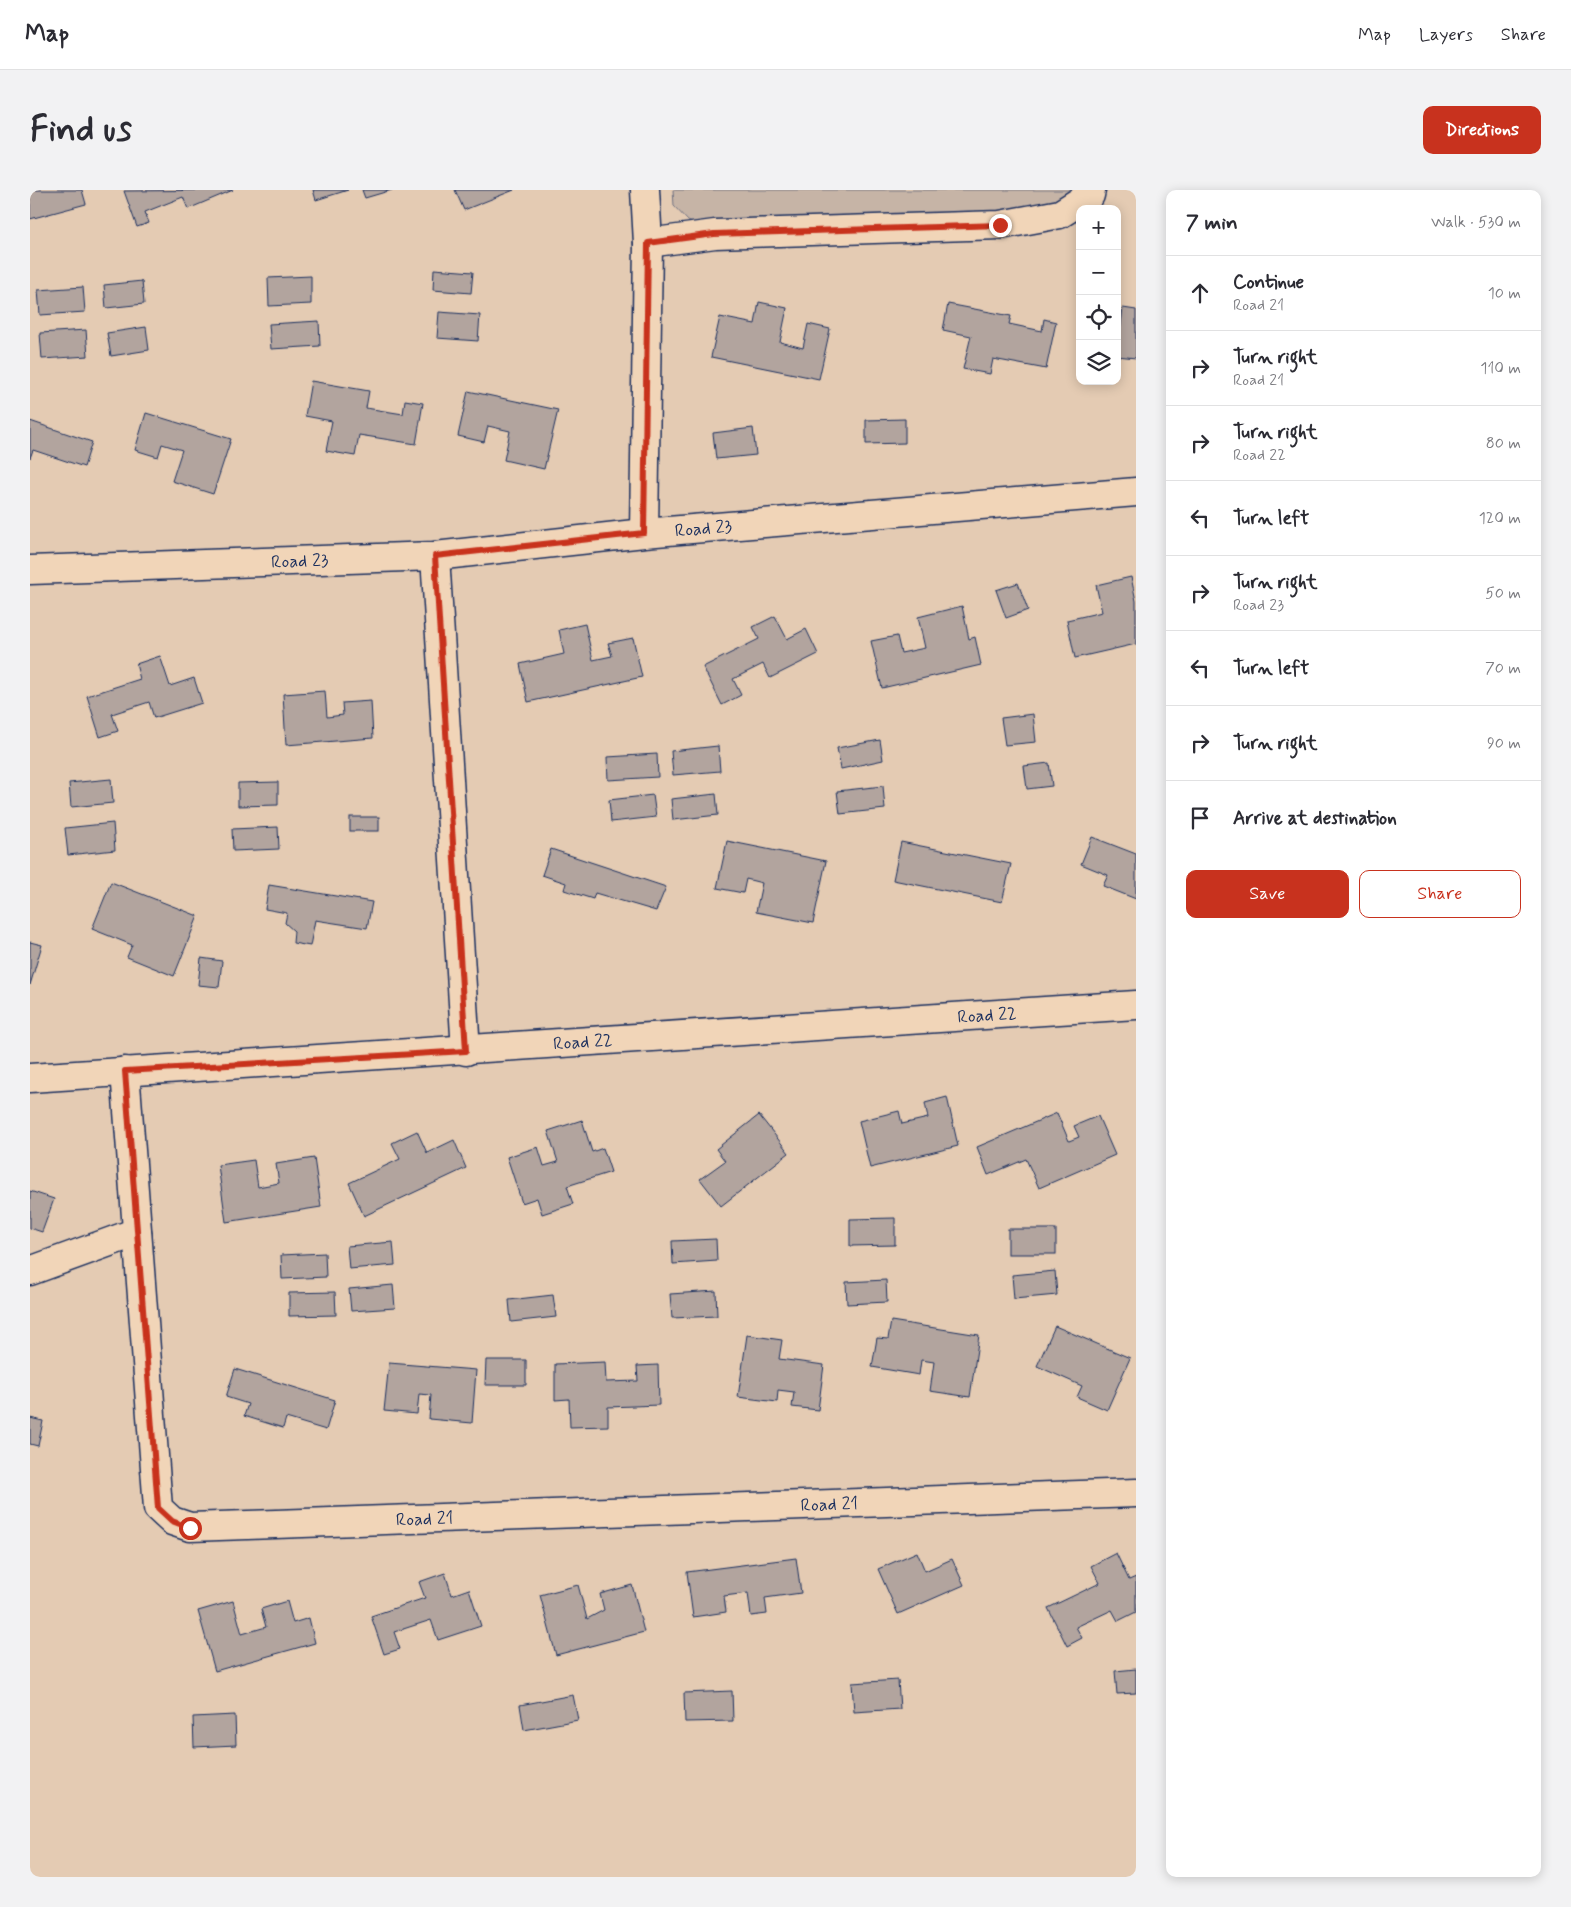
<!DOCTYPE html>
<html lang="en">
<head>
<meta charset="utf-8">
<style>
  body { margin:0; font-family:Mynerve,sans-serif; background:#f2f2f3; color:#2b2b33 }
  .controls { position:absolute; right:15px; top:15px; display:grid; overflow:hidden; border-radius:10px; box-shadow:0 2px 12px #0003 }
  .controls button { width:45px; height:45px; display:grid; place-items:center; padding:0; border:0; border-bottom:1px solid #e1e1e2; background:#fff; color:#2b2b33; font:25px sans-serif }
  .stop { position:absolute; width:15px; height:15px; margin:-11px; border:4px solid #c8321e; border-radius:50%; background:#fff }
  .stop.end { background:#c8321e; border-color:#fff; box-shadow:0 1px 5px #0008 }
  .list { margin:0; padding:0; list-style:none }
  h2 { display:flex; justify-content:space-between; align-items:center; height:65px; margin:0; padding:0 20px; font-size:21px }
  h2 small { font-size:16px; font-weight:400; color:#7c7c81 }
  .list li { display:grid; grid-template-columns:32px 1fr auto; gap:15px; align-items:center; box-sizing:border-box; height:75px; padding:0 20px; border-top:1px solid #e1e1e2 }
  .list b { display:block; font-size:19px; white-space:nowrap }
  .list p { margin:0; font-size:16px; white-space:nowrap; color:#7c7c81 }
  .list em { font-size:16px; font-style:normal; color:#7c7c81 }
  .actions { display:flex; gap:10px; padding:15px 20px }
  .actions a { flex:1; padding:11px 0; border:1px solid #c8321e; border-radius:10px; text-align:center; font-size:18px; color:#c8321e }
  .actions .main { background:#c8321e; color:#fff }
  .icon { flex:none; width:28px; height:28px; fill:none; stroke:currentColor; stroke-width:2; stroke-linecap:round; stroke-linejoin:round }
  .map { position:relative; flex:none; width:1106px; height:1687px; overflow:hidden; border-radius:10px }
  header { display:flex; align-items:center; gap:30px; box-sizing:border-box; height:70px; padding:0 25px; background:#fff; border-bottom:1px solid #e1e1e2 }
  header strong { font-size:24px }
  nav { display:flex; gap:28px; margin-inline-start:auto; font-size:18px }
  .intro { display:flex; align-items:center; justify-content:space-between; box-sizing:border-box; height:120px; padding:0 30px }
  h1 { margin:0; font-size:35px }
  .button { padding:12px 22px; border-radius:10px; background:#c8321e; color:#fff; font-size:18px; font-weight:700 }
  main { display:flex; gap:30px; padding:0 30px }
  aside { flex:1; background:#fff; border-radius:10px; box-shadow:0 2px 12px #0003 }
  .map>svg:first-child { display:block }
  .green { fill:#c6b4a6; stroke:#707282 }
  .building { fill:#b2a49e; stroke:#1b2f5e }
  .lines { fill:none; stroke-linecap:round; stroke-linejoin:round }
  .minor-casing { stroke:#1b2f5e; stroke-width:31 }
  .minor { stroke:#f1d5b8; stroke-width:28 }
  .route { stroke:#c8321e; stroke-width:6 }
  .labels { text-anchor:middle; stroke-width:5; stroke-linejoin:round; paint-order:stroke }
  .street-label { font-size:18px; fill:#1b2f5e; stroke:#f1d5b8 }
</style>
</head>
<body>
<header>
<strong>Map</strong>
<nav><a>Map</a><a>Layers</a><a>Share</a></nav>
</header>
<div class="intro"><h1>Find us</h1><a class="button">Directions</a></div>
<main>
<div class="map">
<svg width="1106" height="1687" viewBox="0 0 1106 1687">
  <rect width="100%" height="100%" fill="#e4cbb3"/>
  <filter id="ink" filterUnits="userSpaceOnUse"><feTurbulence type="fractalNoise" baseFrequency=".02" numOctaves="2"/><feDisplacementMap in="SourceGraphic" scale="10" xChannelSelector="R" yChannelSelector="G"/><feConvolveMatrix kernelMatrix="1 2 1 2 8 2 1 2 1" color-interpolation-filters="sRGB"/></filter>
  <g filter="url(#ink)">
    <!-- green -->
    <path class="green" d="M643,0H1061L1030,24L685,44L658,31L644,16Z"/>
    <!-- building -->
    <g class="building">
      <path d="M0,0H52L56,14L0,29Z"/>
      <path d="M203,0L158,19L153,7L115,22L119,33L107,37L94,1Z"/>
      <path d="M283,0H318L286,10Z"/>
      <path d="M332,0H362L335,8Z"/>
      <path d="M425,0H484L434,20Z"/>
      <path d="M404,79L443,82L441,103L403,100Z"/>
      <path d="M281,86V114L239,116L238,88Z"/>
      <path d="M112,91L114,114L76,118L74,95Z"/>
      <path d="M53,97L55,122L10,125L8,100Z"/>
      <path d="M729,112L757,118L750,152L773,158L778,134L800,139L789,189L681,167L690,127L725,134Z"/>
      <path d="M918,114L981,126L979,134L1012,141L1014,129L1026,132L1016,179L963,169L960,184L933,179L941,146L913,140Z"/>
      <path d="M1093,118L1106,120V168L1087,166Z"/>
      <path d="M409,122L450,125L448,151L407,148Z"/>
      <path d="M289,131L290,156L241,159L239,134Z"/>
      <path d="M116,137L119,160L81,166L77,143Z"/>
      <path d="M56,140L58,166L12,169L10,143Z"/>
      <path d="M281,191L339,201L336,218L373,224L375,210L393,213L386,254L329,245L325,266L296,261L302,231L275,226Z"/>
      <path d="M438,201L528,220L514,279L474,270L480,241L458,236L454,252L428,246Z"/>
      <path d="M116,223L201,249L183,304L142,291L152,260L132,254L128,267L105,260Z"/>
      <path d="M875,229V253L836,254V230Z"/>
      <path d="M0,231L62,252L54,277L3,260L0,268Z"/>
      <path d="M723,238L726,265L686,269L683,243Z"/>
      <path d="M1101,387L1106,411V454L1045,468L1037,430L1072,422L1066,395Z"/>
      <path d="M988,393L998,420L976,428L966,400Z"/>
      <path d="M932,416L939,449L945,447L951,475L852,498L841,451L867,446L871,463L895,458L888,427Z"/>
      <path d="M745,426L757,449L776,439L788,464L740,488L733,474L703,489L711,505L692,515L673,477L729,449L723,437Z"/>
      <path d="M555,434L563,470L582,466L578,453L603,448L612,487L498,512L490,474L534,464L529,440Z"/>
      <path d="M130,466L140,496L164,488L172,513L124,528L119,512L82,524L88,541L70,547L57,506L110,489L106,474Z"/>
      <path d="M295,501L297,527L313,525L312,513L341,511L343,548L256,555L253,504Z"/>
      <path d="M1003,524L1006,552L975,555L971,528Z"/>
      <path d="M850,550L853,570L811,579L807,558Z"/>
      <path d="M688,556L690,581L643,585L641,561Z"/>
      <path d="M627,564L628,587L578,590L577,567Z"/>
      <path d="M1019,573L1022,596L997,599L994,576Z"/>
      <path d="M81,589L83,613L41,617L39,593Z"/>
      <path d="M248,592V615L208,616V593Z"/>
      <path d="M853,596L855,619L810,624L807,601Z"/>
      <path d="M686,604L688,625L643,630L641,609Z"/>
      <path d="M623,605L626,627L581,632L579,610Z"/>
      <rect x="320" y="627" width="29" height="14"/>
      <path d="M83,633L85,660L38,665L35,638Z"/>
      <path d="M248,637L249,659L203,661L202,639Z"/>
      <path d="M1062,647L1106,664V709L1073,696L1078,685L1051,674Z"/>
      <path d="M697,651L796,671L783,733L726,722L732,693L716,689L713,703L687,698Z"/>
      <path d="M871,652L981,674L972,712L863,690Z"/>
      <path d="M521,659L636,697L626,721L565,703L563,709L534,700L536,693L512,685Z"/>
      <path d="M81,692L168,726L144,786L97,767L102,755L62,739Z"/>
      <path d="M239,695L342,712L337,738L285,730L280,756L263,753L264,741L255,733L257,723L235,719Z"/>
      <path d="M0,752L12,755L0,795Z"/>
      <path d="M171,768L192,771L189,797L168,795Z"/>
      <path d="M917,907L928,956L840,978L829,931L869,921L872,934L898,928L895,913Z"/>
      <path d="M1027,923L1039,951L1049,947L1044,936L1068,926L1085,965L1009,998L996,969L958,985L947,957Z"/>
      <path d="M729,925L759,963L691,1016L670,989L695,971L686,959Z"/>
      <path d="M552,930L562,962L573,958L581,982L537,996L543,1014L512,1024L507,1008L492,1013L477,967L508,957L514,976L528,972L518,941Z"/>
      <path d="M387,941L397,963L424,950L436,978L334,1026L319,993L370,969L362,953Z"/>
      <path d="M284,968L291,1017L196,1032L188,975L224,970L228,997L249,993L246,974Z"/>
      <path d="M0,1001L24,1009L12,1042L0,1038Z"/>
      <path d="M865,1028V1055L820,1056V1029Z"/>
      <rect x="978" y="1039" width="48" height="25"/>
      <path d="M686,1049L687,1071L643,1074L642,1051Z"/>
      <path d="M363,1052L365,1075L319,1079L317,1056Z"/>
      <path d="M295,1063L296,1087L252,1089L251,1065Z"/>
      <path d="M1025,1081L1027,1105L984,1109L982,1085Z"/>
      <path d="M856,1090L857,1112L817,1114L816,1092Z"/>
      <path d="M363,1095L365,1118L321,1121L319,1099Z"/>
      <path d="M686,1101L687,1126L642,1128L640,1104Z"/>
      <path d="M305,1102L306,1125L259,1126V1103Z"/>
      <path d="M523,1105L526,1127L481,1132L479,1110Z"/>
      <path d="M861,1131L949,1145L940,1207L900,1201L904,1172L891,1170L889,1185L842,1177L847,1148L858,1149Z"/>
      <path d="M1025,1136L1100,1168L1077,1220L1047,1207L1052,1196L1007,1176Z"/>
      <path d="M717,1145L752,1150L749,1169L794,1175L788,1220L762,1217L764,1202L748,1200L747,1212L708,1207Z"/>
      <path d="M456,1170H496V1195H455Z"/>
      <path d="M575,1172L576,1192L608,1191L607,1176L628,1175L629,1215L578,1217V1236L540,1237L539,1209L525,1210V1174Z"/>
      <path d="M359,1173L446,1180L442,1233L399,1229L401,1205L389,1204L387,1224L354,1221Z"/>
      <path d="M205,1179L305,1210L296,1240L256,1228L253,1238L214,1226L218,1214L196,1207Z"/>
      <path d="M0,1228L13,1231L8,1256L0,1254Z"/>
      <path d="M887,1362L895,1381L922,1369L934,1395L868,1424L848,1379Z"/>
      <path d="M1086,1363L1099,1390L1106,1387V1422L1088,1431L1082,1420L1046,1437L1052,1448L1037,1456L1018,1418L1070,1393L1061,1376Z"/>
      <path d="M766,1368L771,1403L735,1408L737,1424L721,1426L718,1403L694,1406L696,1422L663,1427L657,1382Z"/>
      <path d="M415,1383L422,1405L439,1399L451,1436L408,1450L401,1430L364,1442L370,1459L354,1464L341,1426L395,1408L389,1392Z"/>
      <path d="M548,1395L557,1429L574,1420L570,1404L602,1395L614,1442L526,1465L510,1405Z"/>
      <path d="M203,1411L212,1444L236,1437L231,1419L257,1411L263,1433L279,1428L285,1453L185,1481L168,1421Z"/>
      <path d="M1106,1479V1503L1087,1504L1085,1481Z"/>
      <path d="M868,1490L870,1519L824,1522L822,1493Z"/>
      <path d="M702,1501L703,1531L655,1532L654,1503Z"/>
      <path d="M543,1505L548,1530L494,1540L490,1515Z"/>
      <path d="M205,1525L206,1555L164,1557L163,1527Z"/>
    </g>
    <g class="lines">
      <!-- minor casing -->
      <g class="minor-casing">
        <g id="minor">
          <path d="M618,53L685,44L970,35L1030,24L1060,5L1061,0"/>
          <path d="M614,343L618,53L615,0"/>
          <path d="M405,366L436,861"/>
          <path id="s1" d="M0,380L405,366L614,343L1106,302"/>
          <path id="s2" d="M95,881L128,1318L142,1331L160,1337L1106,1303"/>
          <path id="s3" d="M0,888L1106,815"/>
          <path d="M0,1081L107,1042"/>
        </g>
      </g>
      <!-- minor -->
      <use href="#minor" class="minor"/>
    </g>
  </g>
  <g class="lines" filter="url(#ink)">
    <!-- route -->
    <path class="route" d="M160,1338L142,1331L128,1318L95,881L436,861L405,366L614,343L618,53L684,44L970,35"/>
  </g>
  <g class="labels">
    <!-- street labels -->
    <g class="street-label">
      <text dy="6" stroke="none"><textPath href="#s1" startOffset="675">Road 23</textPath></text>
      <text dy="6" stroke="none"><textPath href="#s1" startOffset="270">Road 23</textPath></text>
      <text dy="6" stroke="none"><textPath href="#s3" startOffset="959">Road 22</textPath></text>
      <text dy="6" stroke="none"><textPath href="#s3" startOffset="554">Road 22</textPath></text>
      <text dy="6" stroke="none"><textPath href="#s2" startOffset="1116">Road 21</textPath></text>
      <text dy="6" stroke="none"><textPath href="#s2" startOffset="711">Road 21</textPath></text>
    </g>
  </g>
</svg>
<div class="controls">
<button>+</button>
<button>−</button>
<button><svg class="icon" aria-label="locate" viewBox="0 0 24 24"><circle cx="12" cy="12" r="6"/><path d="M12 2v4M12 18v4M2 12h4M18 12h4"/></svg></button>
<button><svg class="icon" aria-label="layers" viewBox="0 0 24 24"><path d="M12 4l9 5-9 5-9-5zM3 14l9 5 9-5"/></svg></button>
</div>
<div class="stop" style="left:160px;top:1338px"></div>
<div class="stop end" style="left:970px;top:35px"></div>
</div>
<aside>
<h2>7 min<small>Walk · 530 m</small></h2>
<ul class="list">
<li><svg class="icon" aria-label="ahead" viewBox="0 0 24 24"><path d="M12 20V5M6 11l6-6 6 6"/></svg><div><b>Continue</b><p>Road 21</p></div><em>10 m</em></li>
<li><svg class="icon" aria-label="right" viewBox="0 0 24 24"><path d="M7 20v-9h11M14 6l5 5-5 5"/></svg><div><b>Turn right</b><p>Road 21</p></div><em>110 m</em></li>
<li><svg class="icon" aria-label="right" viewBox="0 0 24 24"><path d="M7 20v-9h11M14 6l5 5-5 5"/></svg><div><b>Turn right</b><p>Road 22</p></div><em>80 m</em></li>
<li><svg class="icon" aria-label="left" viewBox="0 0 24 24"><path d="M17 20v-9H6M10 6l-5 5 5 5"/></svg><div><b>Turn left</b></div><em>120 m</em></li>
<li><svg class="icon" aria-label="right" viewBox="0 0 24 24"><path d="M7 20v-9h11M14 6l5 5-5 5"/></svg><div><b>Turn right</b><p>Road 23</p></div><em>50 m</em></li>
<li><svg class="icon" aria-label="left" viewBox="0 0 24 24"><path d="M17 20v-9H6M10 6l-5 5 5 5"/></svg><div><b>Turn left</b></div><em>70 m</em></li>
<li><svg class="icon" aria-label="right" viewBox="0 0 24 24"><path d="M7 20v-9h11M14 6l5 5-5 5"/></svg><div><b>Turn right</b></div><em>90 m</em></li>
<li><svg class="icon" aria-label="arrive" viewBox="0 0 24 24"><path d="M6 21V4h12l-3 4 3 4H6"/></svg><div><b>Arrive at destination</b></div></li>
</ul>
<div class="actions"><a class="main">Save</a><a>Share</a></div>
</aside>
</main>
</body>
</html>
